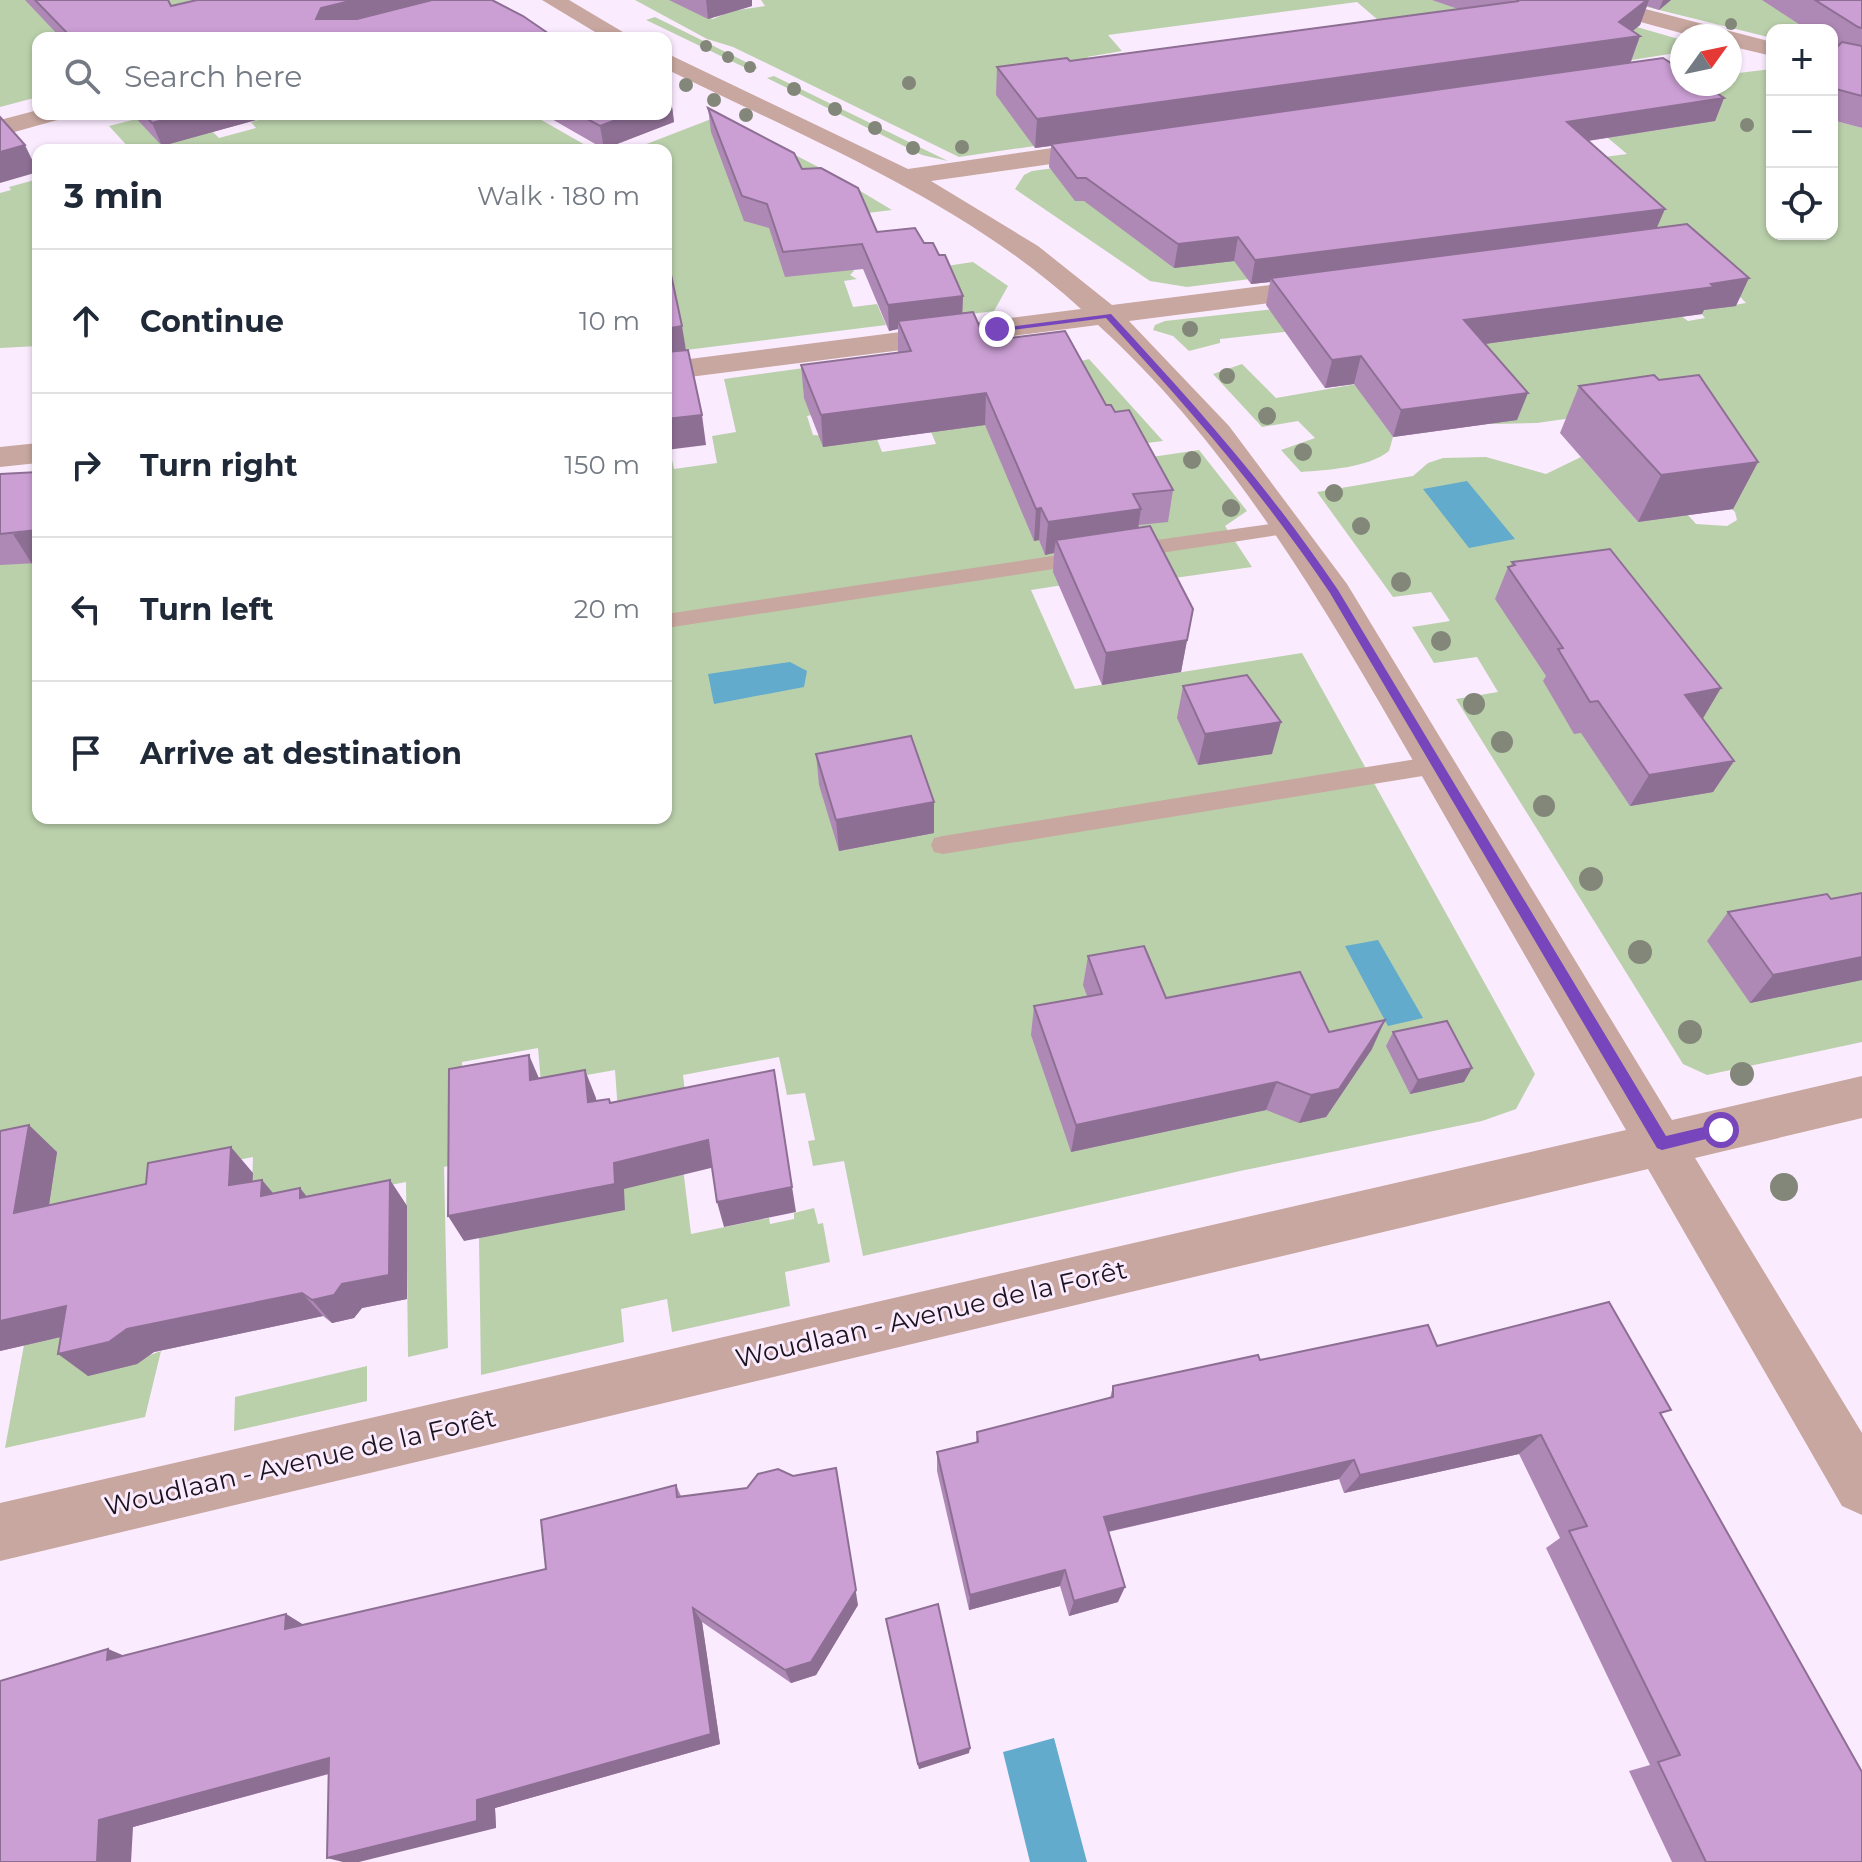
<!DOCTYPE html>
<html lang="en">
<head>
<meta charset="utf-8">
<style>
  body { margin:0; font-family:Montserrat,sans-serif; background:#f2f2f3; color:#1f2937 }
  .controls { position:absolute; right:24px; top:24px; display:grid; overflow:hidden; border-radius:16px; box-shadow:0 2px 6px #0004 }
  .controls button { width:72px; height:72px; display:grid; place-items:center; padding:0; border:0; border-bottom:2px solid #e0e1e3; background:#fff; color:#1f2937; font:40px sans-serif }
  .compass { position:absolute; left:1670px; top:24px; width:72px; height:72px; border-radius:50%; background:#fff; box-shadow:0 2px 6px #0004; rotate:57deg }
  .stop { position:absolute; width:24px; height:24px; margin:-18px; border:6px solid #7746bd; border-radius:50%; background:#fff }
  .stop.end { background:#7746bd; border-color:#fff; box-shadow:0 2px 8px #0008 }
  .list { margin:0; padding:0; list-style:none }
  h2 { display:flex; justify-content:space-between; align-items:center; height:104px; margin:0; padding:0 32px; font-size:34px }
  h2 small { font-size:26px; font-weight:400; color:#747a83 }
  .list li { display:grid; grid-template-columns:52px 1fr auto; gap:24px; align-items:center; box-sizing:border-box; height:144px; padding:0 32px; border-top:2px solid #e0e1e3 }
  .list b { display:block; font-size:30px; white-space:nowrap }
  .list em { font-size:26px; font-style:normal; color:#747a83 }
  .icon { flex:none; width:44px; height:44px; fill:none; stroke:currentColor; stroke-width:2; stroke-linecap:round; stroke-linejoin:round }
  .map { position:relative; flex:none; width:1862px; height:1862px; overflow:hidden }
  .search { position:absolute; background:#fff; box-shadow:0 2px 6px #0004; left:32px; top:32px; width:640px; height:88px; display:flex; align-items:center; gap:20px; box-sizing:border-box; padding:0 28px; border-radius:16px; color:#747a83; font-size:30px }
  .panel { position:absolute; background:#fff; box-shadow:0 2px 6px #0004; left:32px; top:144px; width:640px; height:680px; border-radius:16px }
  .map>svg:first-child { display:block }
  .green { fill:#bad0ab }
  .water { fill:#62abcd }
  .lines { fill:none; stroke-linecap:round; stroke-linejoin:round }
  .service { fill:#c7a79f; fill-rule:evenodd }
  .minor { fill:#c7a79f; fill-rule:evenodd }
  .tertiary { fill:#c7a79f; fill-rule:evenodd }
  .tree { fill:#838779 }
  .wall { fill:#af89b6 }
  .shaded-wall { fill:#8e6f94 }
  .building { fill:#cb9fd4; stroke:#8e6f94; stroke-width:2 }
  .route { fill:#7746bd }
  .labels { text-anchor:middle; stroke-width:6; stroke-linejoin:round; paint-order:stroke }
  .near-street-label { font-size:26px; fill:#1a131c; stroke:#fbebff }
</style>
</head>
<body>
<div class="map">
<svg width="1862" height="1862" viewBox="0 0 1862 1862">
  <rect width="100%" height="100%" fill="#fbebff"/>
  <!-- green -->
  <g class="green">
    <path d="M0,0H305L149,38H38V97L0,107Z"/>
    <path d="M635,0H674L713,19L731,11L765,6L761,0H1480L1557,4L1682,40V52L1457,88L1357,2L1108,35L1122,51L1087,57L1157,128L959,157L733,47L707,39Z"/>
    <path d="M1619,0H1862V58L1832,52V30H1772V38Z"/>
    <path d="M655,17L758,68L750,70L646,20Z"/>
    <path d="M1772,69V234H1832V120L1862,128V1042L1707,1075L1683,1064L1456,699L1498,692L1477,657L1434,663L1412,627L1450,621L1431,592L1393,597L1317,492L1413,476L1428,463L1443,458L1486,457L1546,474L1581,457L1638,522L1688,515L1696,524L1727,526L1737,520L1735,512L1621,411L1537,423L1494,424L1369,404L1393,437L1389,451C1368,468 1327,470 1301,472L1281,450L1315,438L1298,421L1262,427L1213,374L1242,364L1276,398L1397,377L1357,324L1220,339V343L1189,351L1173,336L1153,330L1155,325L1165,321L1447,290L1492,343L1678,314L1688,321L1705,318L1699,311L1746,303L1671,226L1187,287L1150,281L1015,189L1024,175L1032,171L1319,132L1589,159L1627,154L1602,133L1645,132L1714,121L1682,84H1730V74Z"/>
    <path d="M774,76L948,161L922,155L767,78Z"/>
    <path d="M281,114H293L300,120L319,114H531L594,150H131L109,126L148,116L174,142L212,131L219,138L256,128L251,122Z"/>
    <path d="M719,116L832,174L892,210L859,214L850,261L854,271L850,275L857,279L844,281L853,307L877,304L886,325L686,350L671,281H666V150H631Z"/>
    <path d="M38,179V346L0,348V193L11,190L9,187Z"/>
    <path d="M973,262L1008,286L994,311L934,319L933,268Z"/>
    <path d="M1089,359L1163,441L1131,445L1138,459L1199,450L1247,511L1225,526L1252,567L1146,582L1141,573L1031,590L1075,689L1302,653L1535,1074L1516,1109L1482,1121L1240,1171L863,1256L844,1161L813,1166L808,1141L815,1140L805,1093L787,1095L779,1057L683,1075L687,1108L683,1168L691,1234L769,1218L770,1224L794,1219V1213L814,1208L818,1224L823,1223L830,1262L785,1272L790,1306L672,1332L667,1299L621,1309L624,1342L481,1375L479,1238L619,1126L615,1070L541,1083L538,1048L462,1062L463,1097L476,1159L444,1167L448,1348L408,1357L406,1182L251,1211L253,1157L219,1164L95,1329L150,1355L161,1351L145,1417L5,1448L46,1226L0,1163V543L38,478V818H666V451L670,450L674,469L717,463L712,436L736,432L724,379L804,368L816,414L807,416L813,435L877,439L882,452L936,444L919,402Z"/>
    <path d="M367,1366V1401L234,1431L235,1397Z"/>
  </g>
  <!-- water -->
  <g class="water">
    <path d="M1467,481L1515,539L1469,548L1423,489Z"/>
    <path d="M790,662L807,671L804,687L714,704L708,674Z"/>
    <path d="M1378,940L1423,1018L1388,1026L1345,946Z"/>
    <path d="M1054,1738L1087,1862H1030L1003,1752Z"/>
  </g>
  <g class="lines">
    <!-- service -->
    <g class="service">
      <path d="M1291,521L1301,527L1298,532L1128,558L1118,551L1128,544Z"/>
      <path d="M1086,551L1096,558L1093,563L666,628V614Z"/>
      <path d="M1435,756L1443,759L1447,765L1443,771L1435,774L943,854L934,852L931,845L934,838L943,836Z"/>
    </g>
    <!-- minor -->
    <g class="minor">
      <path d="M542,0H569L633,38H605Z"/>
      <path d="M1575,0H1611L1772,42V56L1730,46V36H1692L1578,5Z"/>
      <path d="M666,53L908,169L1108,140L1117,143L1121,148L1117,153L1108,156L931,181L1038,246L1112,305L1326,278L1336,281L1340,287L1336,293L1326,296L1129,321L1229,426L1347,584L1672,1120L1862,1076V1118L1695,1158L1862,1433V1515L1842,1506L1648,1169L0,1561V1503L1626,1130C1555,1008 1485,886 1415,764C1324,606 1234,449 1098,325L666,380V362L1081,309C963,201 808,139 666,69Z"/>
      <path d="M38,443V463L0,467V447Z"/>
    </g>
    <!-- tertiary -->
    <path class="tertiary" d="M38,110V114H64L61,119L0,136V120Z"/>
  </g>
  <!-- trees -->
  <g class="tree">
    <circle cx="1731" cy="24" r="6"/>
    <circle cx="706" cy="46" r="6"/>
    <circle cx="728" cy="57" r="6"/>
    <circle cx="750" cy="67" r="6"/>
    <circle cx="909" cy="83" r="7"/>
    <circle cx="686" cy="85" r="7"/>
    <circle cx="794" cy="89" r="7"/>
    <circle cx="714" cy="100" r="7"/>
    <circle cx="835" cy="109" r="7"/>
    <circle cx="746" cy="115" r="7"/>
    <circle cx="1747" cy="125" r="7"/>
    <circle cx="875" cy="128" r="7"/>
    <circle cx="962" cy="147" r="7"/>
    <circle cx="913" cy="148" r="7"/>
    <circle cx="1190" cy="329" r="8"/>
    <circle cx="1227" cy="376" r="8"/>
    <circle cx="1267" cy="416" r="9"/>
    <circle cx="1303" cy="452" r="9"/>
    <circle cx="1192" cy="460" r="9"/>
    <circle cx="1334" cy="493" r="9"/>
    <circle cx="1231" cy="508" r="9"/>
    <circle cx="1361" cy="526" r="9"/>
    <circle cx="1401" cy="582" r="10"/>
    <circle cx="1441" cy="641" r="10"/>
    <circle cx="1474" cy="704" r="11"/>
    <circle cx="1502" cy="742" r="11"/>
    <circle cx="1544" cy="806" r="11"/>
    <circle cx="1591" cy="879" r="12"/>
    <circle cx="1640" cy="952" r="12"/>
    <circle cx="1690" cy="1032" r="12"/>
    <circle cx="1742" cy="1074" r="12"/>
    <circle cx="1784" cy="1187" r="14"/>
  </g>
  <!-- wall -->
  <g class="wall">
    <path d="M25,0H168L171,6L555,38H61Z"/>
    <path d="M669,0H752V6L708,19Z"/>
    <path d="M1432,0H1671L1659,10L1647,6L1640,25L1633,31L1640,36L1631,62L1724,98L1715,121L1588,141L1657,228L1736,306L1704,310L1702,314L1485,344L1517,420L1393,437L1354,384L1325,388L1266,305L1270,282L1251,284L1234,261L1174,268L1084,201H1075L1049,167L1051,146L1035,148L996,95L997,67L1070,61L1458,9Z"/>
    <path d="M1762,0H1862V128L1832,120V52L1836,48L1832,46V30H1808Z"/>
    <path d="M671,99L674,122L604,149L543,114H666Z"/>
    <path d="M708,108L802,169L877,232L924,243L939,255L963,296L962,313L986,341L1106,405L1115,412L1173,490L1168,522L1139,525L1138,528L1193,609L1181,672L1102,685L1053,572L1054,553L1045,555L1039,540L1034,541L985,425L823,447L804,398L801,365L898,353V329L889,331L863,269L785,277L769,228L744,221L711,132Z"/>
    <path d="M132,114H278L162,146Z"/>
    <path d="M1579,386L1758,462L1733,509L1638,522L1560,433Z"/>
    <path d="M38,472V563L0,565V474Z"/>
    <path d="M1512,562L1702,719L1734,761L1713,792L1630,806L1581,733L1574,734L1543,681L1546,676L1495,599L1508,567L1511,566Z"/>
    <path d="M1183,686L1272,754L1198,765L1177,718Z"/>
    <path d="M816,754L934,802V833L839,851L819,785Z"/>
    <path d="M1862,893V980L1750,1003L1707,941L1728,912L1831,899Z"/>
    <path d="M1088,956L1166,998L1329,1032L1372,1049L1326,1117L1299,1123L1266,1110L1071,1152L1031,1035L1034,1006L1087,996L1083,985Z"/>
    <path d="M1393,1032L1464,1082L1410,1094L1386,1046Z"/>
    <path d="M0,1131L57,1152L49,1205L146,1184L253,1173L252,1181L262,1180L273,1194L307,1196L390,1180L407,1206V1299L362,1308L354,1318L332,1323L323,1316L154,1352L137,1364L88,1376L61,1337L0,1351Z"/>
    <path d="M1437,1346L1662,1416L1862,1862H1672L1629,1771L1650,1765L1546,1548L1560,1538L1519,1454L1344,1493L1339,1479L1108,1532L1118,1602L1069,1616L1060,1586L969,1610L937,1471V1452L976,1442L977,1432L1110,1398L1113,1386L1260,1360Z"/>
    <path d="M676,1485L681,1496L858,1605L816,1675L791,1683L702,1622L720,1744L495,1808L496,1828L329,1774L133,1827L108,1649L123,1656L286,1614L304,1625L546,1569Z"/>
    <path d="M886,1619L969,1753L919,1769Z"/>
  </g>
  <!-- shaded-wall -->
  <g class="shaded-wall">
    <path d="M354,0H443L327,30L316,19L321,8Z"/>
    <path d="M706,0H752V6L708,19Z"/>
    <path d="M1647,0H1649L1640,25L1623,38L1640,36L1630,63L1035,148L1037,119L1619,22Z"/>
    <path d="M1663,0H1671L1659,10Z"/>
    <path d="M1724,98L1715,121L1560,145L1567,122Z"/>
    <path d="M671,99L674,122L604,149L600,126L632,114H666V101Z"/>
    <path d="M185,114H278L162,146L152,123Z"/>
    <path d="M25,145L38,172L0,183V152Z"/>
    <path d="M1665,209L1655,232L1271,278L1270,282L1251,284L1255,260Z"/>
    <path d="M1238,237L1234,261L1174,268L1178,244Z"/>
    <path d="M1749,278L1736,306L1704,310L1702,314L1456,348L1464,320Z"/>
    <path d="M963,296L962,321H898V329L889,331L888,305Z"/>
    <path d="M682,326L687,356L666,360V329Z"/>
    <path d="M1361,356L1354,384L1325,388L1332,360Z"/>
    <path d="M986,393L985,425L823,447L821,415Z"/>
    <path d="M1528,393L1517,420L1393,437L1401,410Z"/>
    <path d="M702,415L706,445L666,450V419Z"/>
    <path d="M1758,462L1733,509L1638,522L1661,475Z"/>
    <path d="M1041,508L1039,540L1034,541L1036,509Z"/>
    <path d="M1141,509L1136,541L1056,540L1054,553L1045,555L1048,522Z"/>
    <path d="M38,530V563L32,564L13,534Z"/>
    <path d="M1187,640L1181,672L1102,685L1106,653Z"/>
    <path d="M1721,688L1702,720L1685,695Z"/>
    <path d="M1281,722L1272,754L1198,765L1205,734Z"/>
    <path d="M1734,761L1713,792L1630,806L1649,775Z"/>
    <path d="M934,802V833L839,851L836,820Z"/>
    <path d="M1862,957V980L1750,1003L1773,975Z"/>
    <path d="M1385,1020L1372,1049L1326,1117L1299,1123L1311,1095Z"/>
    <path d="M529,1055L541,1083L530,1080Z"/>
    <path d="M1472,1068L1464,1082L1410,1094L1418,1080Z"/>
    <path d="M585,1070L596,1098L598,1130L588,1102Z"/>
    <path d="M1277,1082L1266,1110L1071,1152L1076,1125Z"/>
    <path d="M778,1097L796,1212L724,1227L717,1202Z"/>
    <path d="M29,1125L57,1152L44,1238L14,1213Z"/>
    <path d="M708,1140L715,1167L624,1189L625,1210L464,1241L448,1216L614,1163Z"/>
    <path d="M231,1147L253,1173L251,1211L229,1185Z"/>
    <path d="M262,1180L283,1205L261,1196Z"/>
    <path d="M390,1180L407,1206V1299L362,1308L354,1318L332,1323L312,1300Z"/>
    <path d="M300,1188L320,1213L300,1198Z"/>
    <path d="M302,1293L323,1316L154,1352L137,1364L88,1376L58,1354L127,1329Z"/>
    <path d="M66,1306L95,1329L0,1351V1321Z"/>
    <path d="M1541,1435L1519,1454L1344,1493L1360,1475Z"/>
    <path d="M1354,1460L1339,1479L1097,1534L1104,1517Z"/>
    <path d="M836,1468L858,1605L816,1675L791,1683L785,1670Z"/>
    <path d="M1065,1570L1060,1586L969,1610L970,1595Z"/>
    <path d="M1125,1587L1118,1602L1069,1616L1074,1601Z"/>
    <path d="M693,1608L702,1622L720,1744L495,1808L496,1828L359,1862H343L327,1858Z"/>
    <path d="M286,1614L310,1629H285Z"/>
    <path d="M108,1649L139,1662L107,1660Z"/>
    <path d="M970,1748L969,1753L919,1769L918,1764Z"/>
    <path d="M329,1758L353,1767L133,1827L131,1862H97L99,1820Z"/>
  </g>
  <!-- building -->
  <g class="building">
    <path d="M35,0H168L171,6L197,0H354L321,8L316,19H357L432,0H492L523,16L555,38H72Z"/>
    <path d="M1516,0H1647L1619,22L1640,36L1037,119L997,67L1067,58L1070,61L1519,1Z"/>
    <path d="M1815,0H1862V28L1858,27Z"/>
    <path d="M1842,42L1862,46V96L1832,88V52Z"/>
    <path d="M1663,58L1682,70V84H1703L1724,98L1567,122L1665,209L1255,260L1238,237L1178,244L1086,178H1077L1051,144Z"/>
    <path d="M708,108L794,153L802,169L821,168L858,188L877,232L915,228L924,243H933L939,255H945L963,296L888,305L862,244L783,252L767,204L742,196Z"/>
    <path d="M144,114H185L152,123Z"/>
    <path d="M578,114H632L600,126Z"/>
    <path d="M0,117L25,145L0,152Z"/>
    <path d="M1687,224L1749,278L1711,284L1714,287L1464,320L1528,393L1401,410L1361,356L1332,360L1271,278Z"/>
    <path d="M666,256H667L682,326L666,329Z"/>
    <path d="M973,312L986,341L1065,331L1106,405H1111L1115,412L1129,410L1173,490L1133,494L1141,509L1048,522L1041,508L1036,509L986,393L821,415L801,365L911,351L898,321Z"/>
    <path d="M688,350L702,415L666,419V352Z"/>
    <path d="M1654,375L1659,380L1699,375L1758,462L1661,475L1579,386Z"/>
    <path d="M38,472V530L0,534V474Z"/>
    <path d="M1150,526L1193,609L1187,640L1106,653L1056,540Z"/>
    <path d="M1610,549L1721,688L1685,695L1734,761L1649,775L1598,701L1590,702L1558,649L1563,648L1508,567L1515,565L1512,562Z"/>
    <path d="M1247,675L1281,722L1205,734L1183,686Z"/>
    <path d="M911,736L934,802L836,820L816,754Z"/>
    <path d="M1862,893V957L1773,975L1728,912L1827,894L1831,899Z"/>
    <path d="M1144,946L1166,998L1300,972L1329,1032L1385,1020L1339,1089L1311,1095L1277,1082L1076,1125L1034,1006L1102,994L1088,956Z"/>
    <path d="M1447,1021L1472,1068L1418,1080L1393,1032Z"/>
    <path d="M529,1055L530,1080L585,1070L588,1102L609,1099L610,1103L774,1070L792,1187L717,1202L708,1140L614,1163L615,1184L448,1216L449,1069Z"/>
    <path d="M29,1125L14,1213L146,1184L148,1163L231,1147L229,1185L262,1180L261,1196L300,1188V1198L390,1180L389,1275L342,1284L334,1295L312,1300L302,1293L127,1329L109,1342L58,1354L66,1306L0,1321V1131Z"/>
    <path d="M1609,1302L1671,1410L1660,1413L1862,1772V1862H1706L1658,1762L1680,1755L1569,1531L1587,1526L1541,1435L1360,1475L1354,1460L1104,1517L1125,1587L1074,1601L1065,1570L970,1595L937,1452L978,1442L977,1432L1113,1397V1386L1258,1355L1260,1360L1428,1325L1437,1346Z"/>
    <path d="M836,1468L856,1590L811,1662L785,1670L693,1608L711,1734L477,1800V1821L327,1858L329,1758L99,1820L97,1862H0V1681L108,1649L107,1660L286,1614L285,1629L546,1569L541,1520L676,1485L677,1497L747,1488L758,1474L778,1469L793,1476Z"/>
    <path d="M938,1604L970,1748L918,1764L886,1619Z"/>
  </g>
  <!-- route -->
  <path class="route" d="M1111,314C1195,405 1268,486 1338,590L1666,1136L1721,1123L1726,1125V1134L1662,1150L1657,1148L1330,593C1261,490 1189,409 1106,318L997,332L993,329Z"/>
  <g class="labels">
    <!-- near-street labels -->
    <g class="near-street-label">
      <text transform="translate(931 1314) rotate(-13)" y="9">Woudlaan - Avenue de la Forêt</text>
      <text transform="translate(300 1462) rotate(-13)" y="9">Woudlaan - Avenue de la Forêt</text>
    </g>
  </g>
</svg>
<div class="controls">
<button>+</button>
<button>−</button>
<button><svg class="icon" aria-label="locate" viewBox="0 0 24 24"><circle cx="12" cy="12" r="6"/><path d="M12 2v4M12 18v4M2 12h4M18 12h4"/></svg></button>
</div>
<svg class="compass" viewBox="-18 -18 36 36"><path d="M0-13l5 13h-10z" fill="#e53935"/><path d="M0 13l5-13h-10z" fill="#747a83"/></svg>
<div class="stop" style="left:1721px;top:1130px"></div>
<div class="stop end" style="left:997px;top:329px"></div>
<div class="search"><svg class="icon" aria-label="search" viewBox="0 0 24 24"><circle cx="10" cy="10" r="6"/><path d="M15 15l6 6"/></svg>Search here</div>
<section class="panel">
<h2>3 min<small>Walk · 180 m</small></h2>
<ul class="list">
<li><svg class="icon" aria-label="ahead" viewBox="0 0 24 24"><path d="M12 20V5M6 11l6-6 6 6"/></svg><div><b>Continue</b></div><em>10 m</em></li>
<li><svg class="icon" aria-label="right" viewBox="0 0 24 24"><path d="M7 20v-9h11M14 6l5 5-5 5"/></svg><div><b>Turn right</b></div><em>150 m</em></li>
<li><svg class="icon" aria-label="left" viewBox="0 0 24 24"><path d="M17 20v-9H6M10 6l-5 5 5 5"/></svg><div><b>Turn left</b></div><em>20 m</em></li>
<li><svg class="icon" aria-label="arrive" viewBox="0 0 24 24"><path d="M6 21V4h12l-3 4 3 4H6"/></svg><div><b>Arrive at destination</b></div></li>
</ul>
</section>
</div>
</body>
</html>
